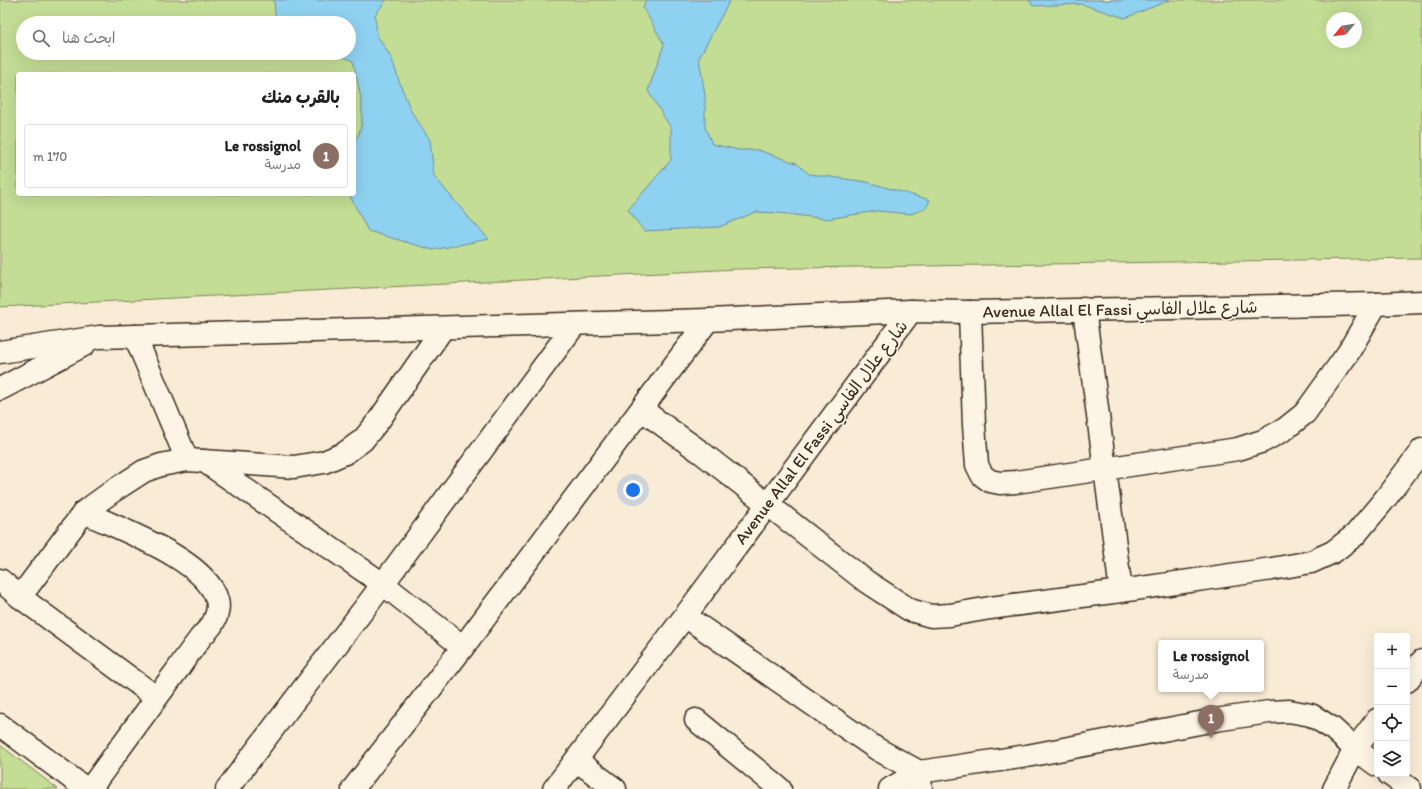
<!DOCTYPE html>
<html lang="ar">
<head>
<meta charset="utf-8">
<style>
  body { margin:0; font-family:Itim,"Playpen Sans Arabic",sans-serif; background:#f2f2f2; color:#222; direction:rtl }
  .controls { position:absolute; right:12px; bottom:12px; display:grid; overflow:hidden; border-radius:4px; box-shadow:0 4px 16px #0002 }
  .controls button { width:36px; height:36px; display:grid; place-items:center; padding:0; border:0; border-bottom:1px solid #e0e0e0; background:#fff; color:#222; font:20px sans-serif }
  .compass { position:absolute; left:1326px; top:12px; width:36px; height:36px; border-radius:50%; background:#fff; box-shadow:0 4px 16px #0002; rotate:240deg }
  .you { position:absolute; left:633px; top:490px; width:14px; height:14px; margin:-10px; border:3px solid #fff; border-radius:50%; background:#1a73e8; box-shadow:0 0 0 6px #1a73e833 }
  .badge { display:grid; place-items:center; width:26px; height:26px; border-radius:50%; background:#3b2a1e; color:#fff; font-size:13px; font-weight:700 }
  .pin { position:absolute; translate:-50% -33px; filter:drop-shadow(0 1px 2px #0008) }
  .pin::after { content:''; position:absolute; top:21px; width:14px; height:12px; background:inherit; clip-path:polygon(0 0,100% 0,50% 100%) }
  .popup { position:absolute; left:1158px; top:640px; width:106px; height:52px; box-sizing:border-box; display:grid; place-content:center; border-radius:4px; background:#fff; filter:drop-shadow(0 1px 3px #0005); font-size:13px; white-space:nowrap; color:#767676 }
  .popup b { font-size:15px; color:#222 }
  .popup::after { content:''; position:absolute; left:50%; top:100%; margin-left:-8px; border:8px solid transparent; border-top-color:#fff }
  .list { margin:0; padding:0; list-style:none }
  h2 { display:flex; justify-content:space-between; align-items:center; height:52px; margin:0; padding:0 16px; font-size:17px }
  h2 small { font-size:13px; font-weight:400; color:#767676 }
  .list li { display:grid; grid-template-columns:26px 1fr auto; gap:12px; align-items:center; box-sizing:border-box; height:64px; margin:0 8px 8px; padding:0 8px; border:1px solid #e0e0e0; border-radius:4px }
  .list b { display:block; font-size:15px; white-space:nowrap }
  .list p { margin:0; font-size:13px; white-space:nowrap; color:#767676 }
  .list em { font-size:13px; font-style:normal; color:#767676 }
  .icon { flex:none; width:22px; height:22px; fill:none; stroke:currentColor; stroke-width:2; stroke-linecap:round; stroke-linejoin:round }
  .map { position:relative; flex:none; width:1422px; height:789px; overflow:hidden; direction:ltr }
  .search { position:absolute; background:#fff; box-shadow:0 4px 16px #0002; left:16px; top:16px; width:340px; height:44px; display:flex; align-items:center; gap:10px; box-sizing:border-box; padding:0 14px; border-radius:22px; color:#767676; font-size:15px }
  .panel { position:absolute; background:#fff; box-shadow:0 4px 16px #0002; left:16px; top:72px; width:340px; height:124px; border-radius:4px; direction:rtl }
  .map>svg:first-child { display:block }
  .green { fill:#c3dd94; stroke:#7f8459; fill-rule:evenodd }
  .water { fill:#8fd1f0; stroke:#6d8e9c }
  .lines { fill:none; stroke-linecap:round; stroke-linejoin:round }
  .minor-casing { stroke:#3b2a1e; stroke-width:25 }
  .minor { stroke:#fcf5e5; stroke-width:22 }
  .labels { text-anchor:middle; stroke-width:3; stroke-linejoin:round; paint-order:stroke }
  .street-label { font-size:17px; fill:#3b2a1e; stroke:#fcf5e5 }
</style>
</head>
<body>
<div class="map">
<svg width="1422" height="789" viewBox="0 0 1422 789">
  <rect width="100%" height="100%" fill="#f9ecd7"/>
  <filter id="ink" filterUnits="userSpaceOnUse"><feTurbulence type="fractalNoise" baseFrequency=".025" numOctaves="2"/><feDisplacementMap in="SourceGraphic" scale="8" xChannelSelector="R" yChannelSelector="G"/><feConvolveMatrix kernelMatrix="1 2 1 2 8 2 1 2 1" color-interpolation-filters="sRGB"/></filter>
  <g filter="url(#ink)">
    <!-- green -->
    <g class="green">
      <path d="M0,0H1422V258L737,269L0,307ZM1332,18H1356V42H1332ZM23,23H349V53H23ZM18,74H354V194H18Z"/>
      <path d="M0,745L58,789H0Z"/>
    </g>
    <!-- water -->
    <g class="water">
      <path d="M274,0H386L375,15L377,35L392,59L399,81L411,111L430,140L434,176L470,219L489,239L433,250L368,231L349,194H354V143C370,120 358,86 353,61L335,53H349V23H276Z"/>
      <path d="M646,0H730L699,58L705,95V127L712,144L739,150H758L796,163L809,174L867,182L930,200L926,208L911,214L877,211L827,219L778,213L756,212L719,227L644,231L628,210L671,160V128L648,91L664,44L643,8Z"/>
      <path d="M1029,0H1170L1125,18L1081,4L1033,6Z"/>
      <path d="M303,53H332L309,58Z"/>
    </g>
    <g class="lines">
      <!-- minor casing -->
      <g class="minor-casing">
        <g id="minor">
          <path d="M1084,309L1121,591"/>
          <path d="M970,312L974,425L977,465L982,475L990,481L1000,483L1016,482L1238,449L1263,441L1285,429L1305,413L1348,353L1376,304"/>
          <path d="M135,336L187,460"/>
          <path d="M0,352L99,337L135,336L708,320L911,311L970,312L1376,304L1422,302"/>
          <path d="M0,389L84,345"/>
          <path d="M642,410L702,453L867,582L910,610L931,616L950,615L990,608L1121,591L1272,569L1311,562L1333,552L1355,535L1385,499L1422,450"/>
          <path d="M204,461L383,584L463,647"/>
          <path d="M84,512C119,529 207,560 217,600C219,607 217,615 214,621C212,627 205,632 201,637C193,648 185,658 178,669C148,709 119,749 90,789"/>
          <path d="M0,580L20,597L156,697"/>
          <path d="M20,597L84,512L113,491L144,471L161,465L187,460L294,467L324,462L345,453L363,440L379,420L443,328"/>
          <path d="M685,616L877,749L919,772L921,789"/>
          <path d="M1407,681L1422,661"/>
          <path d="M696,720L780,789"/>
          <path d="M0,725L86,789"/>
          <path d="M576,760L615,789"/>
          <path d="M1389,774L1410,789"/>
          <path d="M227,789L383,584L575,324"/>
          <path d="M353,789L463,647L708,320"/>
          <path d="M554,789L685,616L911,311"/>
          <path d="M890,789L919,772L1027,756L1215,720L1269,712L1289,711L1311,715L1332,728L1355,749L1377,765"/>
          <path d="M1334,789L1355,749L1377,720"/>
        </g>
      </g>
      <!-- minor -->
      <use href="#minor" class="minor"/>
    </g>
  </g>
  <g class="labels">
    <!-- street labels -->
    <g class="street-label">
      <text transform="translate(1120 309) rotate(-1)" y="6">Avenue Allal El Fassi شارع علال الفاسي</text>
      <text transform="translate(821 432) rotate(-53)" y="6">Avenue Allal El Fassi شارع علال الفاسي</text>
    </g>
  </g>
</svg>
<div class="controls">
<button>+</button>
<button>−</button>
<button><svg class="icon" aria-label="locate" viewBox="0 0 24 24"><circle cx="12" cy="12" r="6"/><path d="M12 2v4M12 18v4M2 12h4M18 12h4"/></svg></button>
<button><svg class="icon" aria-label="layers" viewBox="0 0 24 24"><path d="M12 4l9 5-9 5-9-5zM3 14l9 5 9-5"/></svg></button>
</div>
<svg class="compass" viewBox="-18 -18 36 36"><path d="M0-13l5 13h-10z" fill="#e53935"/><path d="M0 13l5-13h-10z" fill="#767676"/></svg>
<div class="you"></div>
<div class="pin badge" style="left:1211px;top:738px;background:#8d6e63">1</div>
<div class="popup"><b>Le rossignol</b>مدرسة</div>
<div class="search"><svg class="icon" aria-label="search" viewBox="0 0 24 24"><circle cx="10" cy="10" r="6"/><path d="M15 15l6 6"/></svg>ابحث هنا</div>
<section class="panel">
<h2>بالقرب منك<small></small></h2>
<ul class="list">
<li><span class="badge" style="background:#8d6e63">1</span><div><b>Le rossignol</b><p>مدرسة</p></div><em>170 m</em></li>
</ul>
</section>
</div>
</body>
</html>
